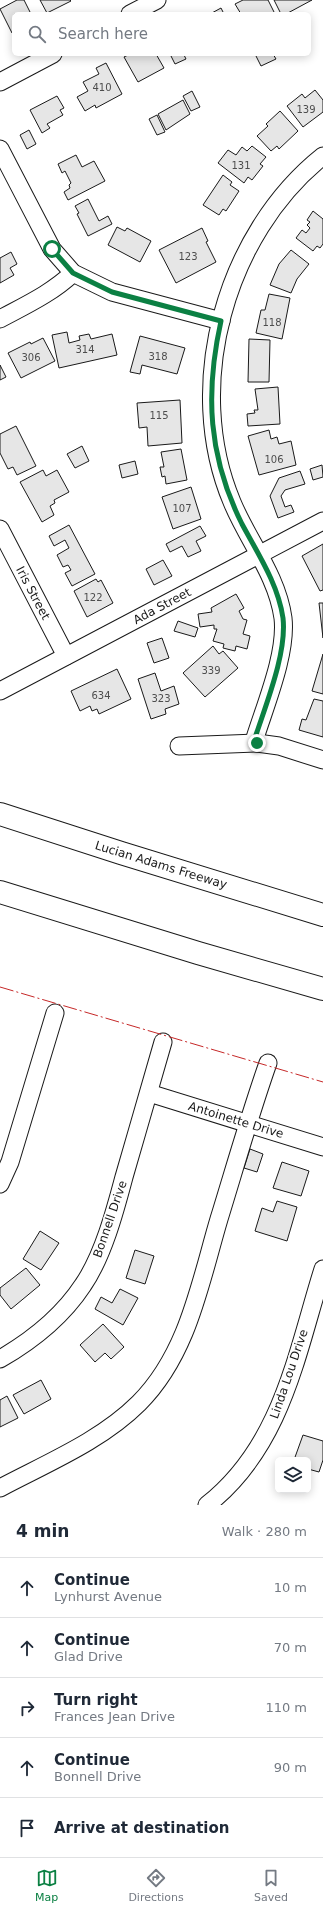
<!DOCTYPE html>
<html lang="en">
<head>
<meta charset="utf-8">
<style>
  body { margin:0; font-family:"DejaVu Sans",sans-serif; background:#f6f6f7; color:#1f2937 }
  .controls { position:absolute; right:12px; bottom:12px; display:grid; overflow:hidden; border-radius:6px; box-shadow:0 2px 10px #0003 }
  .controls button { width:36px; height:36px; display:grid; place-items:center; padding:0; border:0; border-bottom:1px solid #e0e1e3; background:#fff; color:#1f2937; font:20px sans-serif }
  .stop { position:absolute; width:12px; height:12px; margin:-9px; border:3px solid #0b8043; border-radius:50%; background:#fff }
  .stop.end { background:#0b8043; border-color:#fff; box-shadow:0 1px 4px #0008 }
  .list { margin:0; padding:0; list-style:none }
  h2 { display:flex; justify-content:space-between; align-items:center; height:52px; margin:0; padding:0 16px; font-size:17px }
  h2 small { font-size:13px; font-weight:400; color:#747a83 }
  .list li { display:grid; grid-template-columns:26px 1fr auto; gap:12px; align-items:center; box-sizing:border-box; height:60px; padding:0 16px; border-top:1px solid #e0e1e3 }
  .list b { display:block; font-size:15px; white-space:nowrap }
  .list p { margin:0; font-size:13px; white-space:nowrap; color:#747a83 }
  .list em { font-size:13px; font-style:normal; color:#747a83 }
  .icon { flex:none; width:22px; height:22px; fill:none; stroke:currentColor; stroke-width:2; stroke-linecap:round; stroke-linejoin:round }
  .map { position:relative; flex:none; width:323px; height:1505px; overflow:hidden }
  .search { position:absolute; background:#fff; box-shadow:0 2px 10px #0003; left:12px; right:12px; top:12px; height:44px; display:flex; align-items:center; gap:10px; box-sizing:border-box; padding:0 14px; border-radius:6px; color:#747a83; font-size:15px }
  .sheet { height:352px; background:#fff }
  nav { display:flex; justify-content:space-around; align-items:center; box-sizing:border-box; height:56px; border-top:1px solid #e0e1e3; background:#fff; font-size:11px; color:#747a83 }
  nav a { display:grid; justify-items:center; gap:2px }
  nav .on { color:#0b8043 }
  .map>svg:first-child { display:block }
  .building { fill:#e6e6e6; stroke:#1a1a1a }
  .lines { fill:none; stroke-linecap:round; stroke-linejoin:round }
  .minor-casing { stroke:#1a1a1a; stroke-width:19 }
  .highway-casing { stroke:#1a1a1a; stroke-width:24 }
  .minor { stroke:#fff; stroke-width:17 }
  .highway { stroke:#fff; stroke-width:22 }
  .power { stroke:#c62828; stroke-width:1; stroke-dasharray:14 3 2 3; stroke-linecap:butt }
  .route { stroke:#0b8043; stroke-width:5 }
  .labels { text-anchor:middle; stroke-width:3; stroke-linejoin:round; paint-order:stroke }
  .number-label { font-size:10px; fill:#4d4d4d }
  .street-label { font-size:12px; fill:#1a1a1a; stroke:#fff }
</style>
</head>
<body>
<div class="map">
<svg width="323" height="1505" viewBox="0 0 323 1505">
  <rect width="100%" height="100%" fill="#fff"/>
  <!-- building -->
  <g class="building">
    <path d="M17,0H24L31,14H14V32L12,33L0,9Z"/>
    <path d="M40,0H70L71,1L47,13Z"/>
    <path d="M243,0H268L275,14H241L235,4Z"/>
    <path d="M274,0H312L286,14H281Z"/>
    <path d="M221,8L224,14H210Z"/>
    <path d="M130,54H156L164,68L138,82L124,57Z"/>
    <path d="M173,54H185L184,55L186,59L175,64L171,56Z"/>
    <path d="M255,54H273L276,59L261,66Z"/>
    <path d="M106,63L122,94L96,108L95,105L85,111L77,97L88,91L83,82L99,74L96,68Z"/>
    <path d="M315,90L323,100V112L303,127L287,106L302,94L305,98Z"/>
    <path d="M192,91L200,107L191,111L183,96Z"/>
    <path d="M57,96L64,108L60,110L63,115L47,124L50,128L42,133L30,110Z"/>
    <path d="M183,100L190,114L166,130L158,114Z"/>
    <path d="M280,111L298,131L279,149L277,146L271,151L257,136L268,126L266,124Z"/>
    <path d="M157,115L165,132L157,135L149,119Z"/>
    <path d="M29,130L36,144L27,149L20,135Z"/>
    <path d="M252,146L266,157L260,164L263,166L252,180L248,177L244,183L218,163L228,150L236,155L242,147L247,151Z"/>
    <path d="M76,155L82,167L94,161L105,181L68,200L64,192L70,188L69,185L71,183L65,171L62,173L58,164Z"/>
    <path d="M223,175L232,182L230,185L239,191L226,211L223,209L219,215L203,205Z"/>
    <path d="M88,199L99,221L108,216L112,224L88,236L77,214L79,213L75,206Z"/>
    <path d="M313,211L323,219V244L320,248L317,246L313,251L296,238L302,230L306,233L310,228L307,225L310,222L307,220Z"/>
    <path d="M117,227L125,231L127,228L151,241L140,262L108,245Z"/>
    <path d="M202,228L208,241L206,242L216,262L176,283L159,250Z"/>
    <path d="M291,250L309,264L297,279L291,293L270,285L279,264Z"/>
    <path d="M11,252L17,264L10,268L14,275L0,283V258Z"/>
    <path d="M269,294L290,298L282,339L256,333L261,310H265Z"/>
    <path d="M67,332L69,343L80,340L79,336L89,334L91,339L112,334L117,355L59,368L52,335Z"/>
    <path d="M140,336L185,348L177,374L142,365L140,374L130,372Z"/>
    <path d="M43,338L55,361L21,378L8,353L30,342L31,344Z"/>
    <path d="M249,339L270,340L269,382H248Z"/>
    <path d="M0,365L6,377L0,380Z"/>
    <path d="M278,387L280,424L248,426L247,414L255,413L254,410H258L255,389Z"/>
    <path d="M180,400L182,443L148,446L147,427L139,428L137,403Z"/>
    <path d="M16,426L36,466L17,475L13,467L8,469L0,453V434Z"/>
    <path d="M269,430L271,439L277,437L279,444L291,441L296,465L259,475L248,436Z"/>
    <path d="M82,446L89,461L75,468L67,454Z"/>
    <path d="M181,449L187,480L166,484L165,476L162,477L160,467H164L161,452Z"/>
    <path d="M135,461L138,474L122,478L119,465Z"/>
    <path d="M322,465L323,477L313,480L310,469Z"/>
    <path d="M43,470L46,476L57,470L69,492L54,500L55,503L50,506L54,515L42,522L20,482Z"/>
    <path d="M300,471L305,484L285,490L281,496L285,507L291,505L294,512L278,518L270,496L279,478Z"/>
    <path d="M191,487L201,519L173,529L162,497Z"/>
    <path d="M69,525L95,574L72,586L65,573L71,570L68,565L63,567L57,555L69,548L65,540L54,546L49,536Z"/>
    <path d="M200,526L206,536L196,541L201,551L188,557L182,546L170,552L166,544Z"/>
    <path d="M323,544V590L320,591L302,556Z"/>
    <path d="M163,560L172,576L154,585L146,569Z"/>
    <path d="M96,579L98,582L101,580L113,603L87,617L74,591Z"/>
    <path d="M236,594L244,608L239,611L243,619L247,620L243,634L250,636L247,649L236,646L235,651L223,648L224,644L213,641L217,629H214V625L200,627L198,614L212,612L211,608Z"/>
    <path d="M319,603H323V638Z"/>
    <path d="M178,621L198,628L195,637L174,631Z"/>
    <path d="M162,638L169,658L154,663L147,643Z"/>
    <path d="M213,646L219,654L223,651L238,668L205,697L183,673Z"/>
    <path d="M323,654V694L312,691Z"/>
    <path d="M117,669L131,699L99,714L97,709L92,711L90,706L80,711L71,691Z"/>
    <path d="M155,673L161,691L174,686L179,704L165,709L166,714L151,719L138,679Z"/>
    <path d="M314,699L323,701V737L299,730L302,719L306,720Z"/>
    <path d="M250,1149L263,1154L257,1172L244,1168Z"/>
    <path d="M282,1162L309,1171L301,1196L273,1188Z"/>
    <path d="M277,1201L297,1207L287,1241L255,1231L262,1208L273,1212Z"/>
    <path d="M40,1231L59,1243L41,1270L23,1259Z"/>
    <path d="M135,1250L154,1256L145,1284L126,1278Z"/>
    <path d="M26,1268L40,1285L11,1309L0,1295V1288Z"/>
    <path d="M120,1289L138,1298L123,1325L95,1309L101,1297L112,1303Z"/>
    <path d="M103,1324L124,1347L111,1359L105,1353L95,1362L80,1345Z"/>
    <path d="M41,1380L51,1399L24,1414L13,1395Z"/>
    <path d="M7,1396L18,1418L0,1427V1400Z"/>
    <path d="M303,1435L323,1441V1460L319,1472L308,1469V1460H294Z"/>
  </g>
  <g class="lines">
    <!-- minor casing -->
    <g class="minor-casing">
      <g id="minor">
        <path d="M130,14L157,0"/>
        <path d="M0,82L53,54"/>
        <path d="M0,149L52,249L73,273L112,292L221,321"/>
        <path d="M0,319C26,305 52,293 73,273"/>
        <path d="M0,529L66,656"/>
        <path d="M0,691L323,521"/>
        <path d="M257,743L255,738C266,703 287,653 283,618C277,575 248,541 232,502C183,386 225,234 323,156"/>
        <path d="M179,746L257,743L279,746L323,760"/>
        <path d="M149,1093L323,1147"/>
        <path d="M0,1184L10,1162L55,1013"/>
        <path d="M0,1359C33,1340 62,1317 83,1285C103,1256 115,1211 124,1177C137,1132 150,1088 163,1042"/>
        <path d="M0,1488C47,1463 101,1441 139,1403C188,1354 200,1283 219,1219C235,1167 250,1114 268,1063"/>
        <path d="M207,1505C282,1446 296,1355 323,1269"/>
      </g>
    </g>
    <!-- highway casing -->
    <g class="highway-casing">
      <g id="highway">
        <path d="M0,814L121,853L323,915"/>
        <path d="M0,892L198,953L323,989"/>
      </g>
    </g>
    <!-- minor -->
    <use href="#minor" class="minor"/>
    <!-- highway -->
    <use href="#highway" class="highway"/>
    <!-- power -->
    <path class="power" d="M0,987L323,1082"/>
  </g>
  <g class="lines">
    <!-- route -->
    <path class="route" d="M52,249L73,273L112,292L221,321C205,393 208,456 242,524C258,554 278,584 283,618C287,653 266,704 255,738L257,743"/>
  </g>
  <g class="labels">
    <!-- number labels -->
    <g class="number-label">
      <text x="102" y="91">410</text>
      <text x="306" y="113">139</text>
      <text x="241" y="169">131</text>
      <text x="188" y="260">123</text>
      <text x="272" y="326">118</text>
      <text x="85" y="353">314</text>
      <text x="158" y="360">318</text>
      <text x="31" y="361">306</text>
      <text x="159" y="419">115</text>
      <text x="274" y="463">106</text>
      <text x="182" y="512">107</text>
      <text x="93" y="601">122</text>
      <text x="211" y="674">339</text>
      <text x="101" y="699">634</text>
      <text x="161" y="702">323</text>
    </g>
    <!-- street labels -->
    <g class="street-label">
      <text transform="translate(33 593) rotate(62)" y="4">Iris Street</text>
      <text transform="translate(162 606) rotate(-28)" y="4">Ada Street</text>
      <text transform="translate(161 865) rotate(17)" y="4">Lucian Adams Freeway</text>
      <text transform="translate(236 1120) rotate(17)" y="4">Antoinette Drive</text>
      <text transform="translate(110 1219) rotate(-71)" y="4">Bonnell Drive</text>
      <text transform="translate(289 1374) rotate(-71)" y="4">Linda Lou Drive</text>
    </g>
  </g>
</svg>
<div class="controls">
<button><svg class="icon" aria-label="layers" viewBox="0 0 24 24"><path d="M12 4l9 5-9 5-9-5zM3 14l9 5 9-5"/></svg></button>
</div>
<div class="stop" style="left:52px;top:249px"></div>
<div class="stop end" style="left:257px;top:743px"></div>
<div class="search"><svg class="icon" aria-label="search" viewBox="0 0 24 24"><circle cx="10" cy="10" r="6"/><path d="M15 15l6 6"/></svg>Search here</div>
</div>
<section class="sheet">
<h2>4 min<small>Walk · 280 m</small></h2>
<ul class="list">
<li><svg class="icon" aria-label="ahead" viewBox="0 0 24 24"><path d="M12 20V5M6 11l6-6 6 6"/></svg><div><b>Continue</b><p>Lynhurst Avenue</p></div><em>10 m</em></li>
<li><svg class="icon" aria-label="ahead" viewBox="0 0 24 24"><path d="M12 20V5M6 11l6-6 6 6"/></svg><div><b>Continue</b><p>Glad Drive</p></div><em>70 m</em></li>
<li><svg class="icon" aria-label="right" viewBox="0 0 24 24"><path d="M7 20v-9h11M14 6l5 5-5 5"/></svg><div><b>Turn right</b><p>Frances Jean Drive</p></div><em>110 m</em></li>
<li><svg class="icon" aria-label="ahead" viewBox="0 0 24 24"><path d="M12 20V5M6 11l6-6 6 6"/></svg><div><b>Continue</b><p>Bonnell Drive</p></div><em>90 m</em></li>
<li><svg class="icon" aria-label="arrive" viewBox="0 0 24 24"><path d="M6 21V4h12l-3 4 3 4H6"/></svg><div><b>Arrive at destination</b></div></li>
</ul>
</section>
<nav>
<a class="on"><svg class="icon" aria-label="map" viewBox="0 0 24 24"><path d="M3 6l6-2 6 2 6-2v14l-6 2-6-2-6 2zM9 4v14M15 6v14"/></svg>Map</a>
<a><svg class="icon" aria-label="directions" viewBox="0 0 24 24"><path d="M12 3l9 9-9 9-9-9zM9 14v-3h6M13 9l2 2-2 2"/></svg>Directions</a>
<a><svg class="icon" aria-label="saved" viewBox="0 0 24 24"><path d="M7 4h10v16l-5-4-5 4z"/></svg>Saved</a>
</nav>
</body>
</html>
